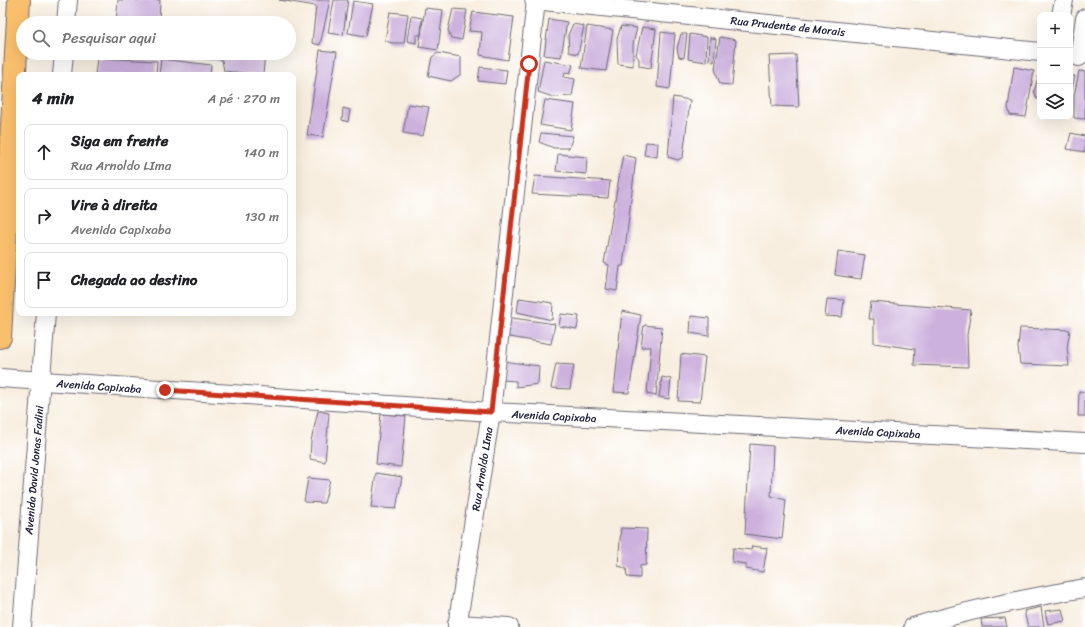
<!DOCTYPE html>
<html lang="pt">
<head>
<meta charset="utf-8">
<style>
  body { margin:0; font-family:Sriracha,sans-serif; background:#f6f6f6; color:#202124 }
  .controls { position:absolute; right:12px; top:12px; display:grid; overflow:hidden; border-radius:8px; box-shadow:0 4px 16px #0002 }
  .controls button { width:36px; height:36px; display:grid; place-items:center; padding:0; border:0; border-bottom:1px solid #e0e0e0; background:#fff; color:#202124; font:20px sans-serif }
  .stop { position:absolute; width:12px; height:12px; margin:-9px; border:3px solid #c8321e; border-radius:50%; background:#fff }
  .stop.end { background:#c8321e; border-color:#fff; box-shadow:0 1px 4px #0008 }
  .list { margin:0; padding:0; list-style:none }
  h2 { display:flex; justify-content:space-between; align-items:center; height:52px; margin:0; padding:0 16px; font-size:17px }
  h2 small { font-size:13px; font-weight:400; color:#757577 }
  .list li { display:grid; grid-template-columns:26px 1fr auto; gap:12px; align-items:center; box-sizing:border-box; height:56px; margin:0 8px 8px; padding:0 8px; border:1px solid #e0e0e0; border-radius:8px }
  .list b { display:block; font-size:15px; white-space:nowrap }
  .list p { margin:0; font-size:13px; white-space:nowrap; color:#757577 }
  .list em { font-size:13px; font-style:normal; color:#757577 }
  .icon { flex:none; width:22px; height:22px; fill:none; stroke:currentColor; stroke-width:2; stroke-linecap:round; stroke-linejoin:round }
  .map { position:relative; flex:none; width:1085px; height:627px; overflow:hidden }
  .search { position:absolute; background:#fff; box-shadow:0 4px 16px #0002; left:16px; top:16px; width:280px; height:44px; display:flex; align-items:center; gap:10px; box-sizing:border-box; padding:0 14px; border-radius:22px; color:#757577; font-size:15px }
  .panel { position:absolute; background:#fff; box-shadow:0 4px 16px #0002; left:16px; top:72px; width:280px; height:244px; border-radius:8px }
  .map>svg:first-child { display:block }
  .building { fill:#ccb0dd }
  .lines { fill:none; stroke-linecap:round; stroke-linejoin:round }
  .minor-casing { stroke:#6d6974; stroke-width:20 }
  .trunk-casing { stroke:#6d6974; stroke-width:24 }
  .minor { stroke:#fff; stroke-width:18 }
  .trunk { stroke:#f9bf6d; stroke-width:22 }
  .route { stroke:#c8321e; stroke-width:5 }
  .labels { text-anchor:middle; stroke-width:3; stroke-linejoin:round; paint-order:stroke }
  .street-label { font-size:11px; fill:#22223b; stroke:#fff }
</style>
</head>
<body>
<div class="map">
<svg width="1085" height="627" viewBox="0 0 1085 627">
  <rect width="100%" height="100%" fill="#fff"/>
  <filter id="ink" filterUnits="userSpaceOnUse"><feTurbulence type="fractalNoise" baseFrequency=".025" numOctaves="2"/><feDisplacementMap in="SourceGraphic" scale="8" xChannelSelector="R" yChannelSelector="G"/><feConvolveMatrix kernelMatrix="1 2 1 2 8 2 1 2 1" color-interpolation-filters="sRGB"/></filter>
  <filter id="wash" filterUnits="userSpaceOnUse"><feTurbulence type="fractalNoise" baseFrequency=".012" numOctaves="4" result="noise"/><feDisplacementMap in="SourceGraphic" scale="16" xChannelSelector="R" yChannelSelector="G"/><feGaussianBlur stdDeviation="0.9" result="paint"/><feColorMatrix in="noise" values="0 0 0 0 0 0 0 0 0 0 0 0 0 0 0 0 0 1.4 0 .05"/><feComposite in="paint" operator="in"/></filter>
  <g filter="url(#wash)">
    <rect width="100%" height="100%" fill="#f8eedf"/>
    <g id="blocks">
      <!-- building -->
      <g class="building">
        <path d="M118,0H160L159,23H116Z"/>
        <path d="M279,0H330L320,45L312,43L316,6Z"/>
        <path d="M334,0H348L343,35L328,33Z"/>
        <path d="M353,1L373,4L366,36L348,33Z"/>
        <path d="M425,8L443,10L438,50L419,47Z"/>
        <path d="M453,9L467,10L462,40L451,38L448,30Z"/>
        <path d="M390,12L408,14L404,43H391L385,40Z"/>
        <path d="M473,12L514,17L508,60L480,55L482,32L469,31Z"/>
        <path d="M411,16L422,18L421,35H416V43L407,41Z"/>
        <path d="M549,19L567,22L561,57L544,55Z"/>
        <path d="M573,24L584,26L578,54L569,52L568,35Z"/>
        <path d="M587,26L613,30L606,71L581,68Z"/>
        <path d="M621,26L637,28L633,44V66L618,64L617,39Z"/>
        <path d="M642,27L656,29L651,68L639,66V59L636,55Z"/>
        <path d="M661,32L675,34L670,89L657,87Z"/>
        <path d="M681,34H687L684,58L679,57L677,48Z"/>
        <path d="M690,34L707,37L706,62L688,59Z"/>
        <path d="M710,37L716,39L714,62L709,61Z"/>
        <path d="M720,37L736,40L732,85L720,84L715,69Z"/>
        <path d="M320,50L337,52L323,137L307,135Z"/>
        <path d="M113,53H157V58L113,55Z"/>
        <path d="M170,53H265L263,75L224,71L222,60L170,56Z"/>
        <path d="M438,53L461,57V74L451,81L428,76L432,57Z"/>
        <path d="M796,55L799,107L772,106L769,56Z"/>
        <path d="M97,58L157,61L156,75H95Z"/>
        <path d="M161,59L211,65L210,75H159Z"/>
        <path d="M544,60L573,65L570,73L565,72L564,77L575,79L572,96L553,97L538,92Z"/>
        <path d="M480,67L507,70L505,84L478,81Z"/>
        <path d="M1014,67L1034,71L1026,117L1010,115L1008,107Z"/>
        <path d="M1040,71V99H1037L1034,91Z"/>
        <path d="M1079,71L1085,72V119L1074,118V96Z"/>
        <path d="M1070,76H1075L1071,94H1070Z"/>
        <path d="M673,97L690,100L683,157L678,160L668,157Z"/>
        <path d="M545,100L575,104L571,130L540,125Z"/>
        <path d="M408,104L429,107L423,136L403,133Z"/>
        <path d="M343,108L350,110L348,122L342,120Z"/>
        <path d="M541,133L573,136L569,148H554L539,142Z"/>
        <path d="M1071,133L1085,136V152L1067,149Z"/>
        <path d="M646,142L658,143L657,157L644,155Z"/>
        <path d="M558,154L587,157L586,174L556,171Z"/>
        <path d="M623,155L636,158L623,266H620L617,291L606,289L609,265L604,263Z"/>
        <path d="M535,176L610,181L608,198L532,194Z"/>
        <path d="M838,251L865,255L861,279L835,275Z"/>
        <path d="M519,298L553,303L552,320L517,312Z"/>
        <path d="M827,299L844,300L842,317L825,316Z"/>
        <path d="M871,302L971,310L967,335L968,367L914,365L915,349L874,343V319H869Z"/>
        <path d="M622,311L641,315L629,393L614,392Z"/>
        <path d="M561,314L579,316L577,329L559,326Z"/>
        <path d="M691,316L709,318V336L690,333Z"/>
        <path d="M506,317L555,324L551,344L504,336Z"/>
        <path d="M644,325L662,327L656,396L647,394L651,347H641Z"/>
        <path d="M1020,328L1070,330L1067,348L1069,366L1020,364L1018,347Z"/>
        <path d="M681,354L705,357L700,402L678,401Z"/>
        <path d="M503,361L539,366L538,384L516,387V381L501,380Z"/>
        <path d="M556,364L574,365L570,389L551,388Z"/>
        <path d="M662,377L671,379L669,399L659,397Z"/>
        <path d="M1079,391L1085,392V416H1078Z"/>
        <path d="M318,411L329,413L325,462L310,459L311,441Z"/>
        <path d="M381,414L406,416L401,467L376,464Z"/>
        <path d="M750,444L773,446L771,496L786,500L782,539L745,534Z"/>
        <path d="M376,473L402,477L396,509L371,507Z"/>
        <path d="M308,478L330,480L324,503L304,502Z"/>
        <path d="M621,528L647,529L646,565L640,566V578L627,577L626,568L618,566Z"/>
        <path d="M752,546L767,548L763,572L746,569V564L732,562L733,548L751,550Z"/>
        <path d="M1041,607L1044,627H1028L1024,611Z"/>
        <path d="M1062,609L1065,621L1048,624L1045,611Z"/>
        <path d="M1005,618L1007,627H982L981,619Z"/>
      </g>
    </g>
  </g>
  <g filter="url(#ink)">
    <use href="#blocks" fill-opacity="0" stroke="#6d6974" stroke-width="1"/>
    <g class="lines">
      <!-- minor casing -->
      <g class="minor-casing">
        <g id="minor">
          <path d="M534,0L1040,52"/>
          <path d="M1061,15L1064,0"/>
          <path d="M66,23L68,0"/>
          <path d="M1079,57L1085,18"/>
          <path d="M62,75L64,53"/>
          <path d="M0,378L491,412L1085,443"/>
          <path d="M457,624L509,627"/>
          <path d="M22,627L46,313"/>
          <path d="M457,627L491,412L536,0"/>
          <path d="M913,627C970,609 1027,598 1085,588"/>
        </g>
      </g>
      <!-- trunk casing -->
      <g class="trunk-casing">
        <path id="trunk" d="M0,337L19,0"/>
      </g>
      <!-- minor -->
      <use href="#minor" class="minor"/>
      <!-- trunk -->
      <use href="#trunk" class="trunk"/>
    </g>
  </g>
  <g class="lines" filter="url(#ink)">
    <!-- route -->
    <path class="route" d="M165,390L491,412L529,64"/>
  </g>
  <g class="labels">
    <!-- street labels -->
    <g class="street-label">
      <text transform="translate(788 26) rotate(6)" y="4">Rua Prudente de Morais</text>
      <text transform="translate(99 386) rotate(4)" y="4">Avenida Capixaba</text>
      <text transform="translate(554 416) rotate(3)" y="4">Avenida Capixaba</text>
      <text transform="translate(878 432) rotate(3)" y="4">Avenida Capixaba</text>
      <text transform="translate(482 469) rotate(-81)" y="4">Rua Arnoldo LIma</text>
      <text transform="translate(34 470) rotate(-85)" y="4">Avenida David Jonas Fadini</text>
    </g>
  </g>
</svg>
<div class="controls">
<button>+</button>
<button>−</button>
<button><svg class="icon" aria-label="layers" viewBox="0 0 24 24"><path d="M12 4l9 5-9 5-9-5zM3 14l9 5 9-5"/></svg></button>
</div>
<div class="stop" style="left:529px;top:64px"></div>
<div class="stop end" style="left:165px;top:390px"></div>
<div class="search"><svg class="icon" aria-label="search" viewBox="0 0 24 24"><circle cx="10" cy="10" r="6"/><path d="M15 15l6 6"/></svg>Pesquisar aqui</div>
<section class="panel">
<h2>4 min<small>A pé · 270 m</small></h2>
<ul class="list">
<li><svg class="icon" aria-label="ahead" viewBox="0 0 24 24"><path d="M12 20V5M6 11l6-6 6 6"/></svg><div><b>Siga em frente</b><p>Rua Arnoldo LIma</p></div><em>140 m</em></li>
<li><svg class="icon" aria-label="right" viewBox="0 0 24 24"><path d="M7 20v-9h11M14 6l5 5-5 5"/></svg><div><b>Vire à direita</b><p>Avenida Capixaba</p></div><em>130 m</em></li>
<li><svg class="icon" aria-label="arrive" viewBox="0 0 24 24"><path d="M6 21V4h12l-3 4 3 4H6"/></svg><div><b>Chegada ao destino</b></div></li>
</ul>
</section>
</div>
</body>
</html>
